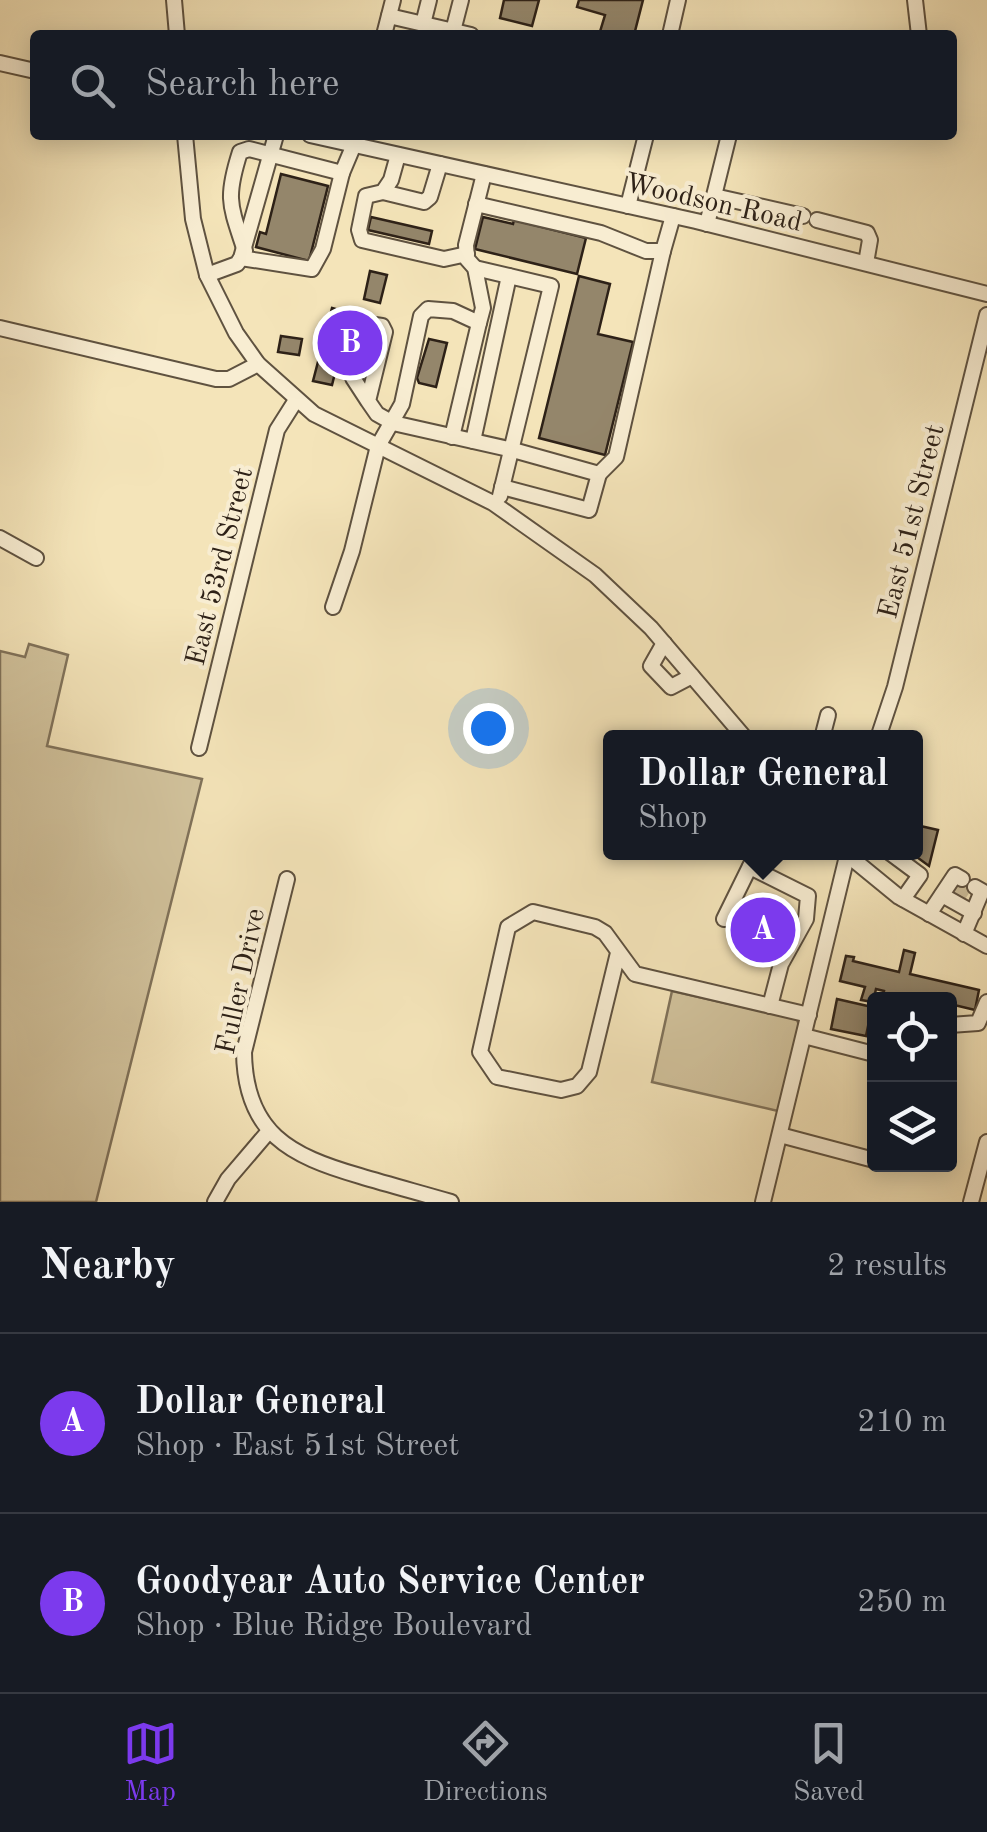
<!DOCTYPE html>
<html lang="en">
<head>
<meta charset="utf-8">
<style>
  body { margin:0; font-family:"Old Standard TT",serif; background:#20242c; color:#f1f3f6 }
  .controls { position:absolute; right:30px; bottom:30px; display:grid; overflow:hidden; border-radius:10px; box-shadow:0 5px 25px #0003 }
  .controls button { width:90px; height:90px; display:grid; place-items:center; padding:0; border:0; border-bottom:2px solid #363941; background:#171b24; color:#f1f3f6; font:50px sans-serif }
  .you { position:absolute; left:488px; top:728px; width:35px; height:35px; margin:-25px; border:8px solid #fff; border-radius:50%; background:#1a73e8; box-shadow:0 0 0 15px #1a73e833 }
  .badge { display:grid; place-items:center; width:65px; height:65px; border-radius:50%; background:#7c3aed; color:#fff; font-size:32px; font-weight:700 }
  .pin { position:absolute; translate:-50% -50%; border:5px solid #fff; box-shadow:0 2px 10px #0006 }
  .popup { position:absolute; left:603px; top:730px; width:320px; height:130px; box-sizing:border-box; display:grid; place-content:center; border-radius:10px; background:#171b24; filter:drop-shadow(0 2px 8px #0005); font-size:32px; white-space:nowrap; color:#9ea1a6 }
  .popup b { font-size:38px; color:#f1f3f6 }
  .popup::after { content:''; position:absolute; left:50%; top:100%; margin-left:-20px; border:20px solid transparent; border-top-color:#171b24 }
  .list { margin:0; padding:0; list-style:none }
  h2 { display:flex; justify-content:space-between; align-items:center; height:130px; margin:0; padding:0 40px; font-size:42px }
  h2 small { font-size:32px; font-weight:400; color:#9ea1a6 }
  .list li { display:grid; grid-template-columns:65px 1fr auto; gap:30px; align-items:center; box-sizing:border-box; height:180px; padding:0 40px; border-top:2px solid #363941 }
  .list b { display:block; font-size:38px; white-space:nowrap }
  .list p { margin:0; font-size:32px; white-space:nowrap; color:#9ea1a6 }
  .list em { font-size:32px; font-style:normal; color:#9ea1a6 }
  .icon { flex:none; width:55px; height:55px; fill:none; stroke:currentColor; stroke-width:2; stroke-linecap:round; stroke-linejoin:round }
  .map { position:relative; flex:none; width:987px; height:1202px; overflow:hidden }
  .search { position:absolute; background:#171b24; box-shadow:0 5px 25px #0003; left:30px; right:30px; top:30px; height:110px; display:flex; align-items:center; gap:25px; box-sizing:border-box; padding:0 35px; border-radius:10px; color:#9ea1a6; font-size:38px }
  .sheet { height:490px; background:#171b24 }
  nav { display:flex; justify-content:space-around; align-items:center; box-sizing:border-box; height:140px; border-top:2px solid #363941; background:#171b24; font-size:28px; color:#9ea1a6 }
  nav a { display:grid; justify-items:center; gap:5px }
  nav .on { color:#7c3aed }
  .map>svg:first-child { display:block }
  .green { fill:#d2c39d; stroke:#80725a; stroke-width:2.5 }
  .building { fill:#94866b; stroke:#2d2117; stroke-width:2.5 }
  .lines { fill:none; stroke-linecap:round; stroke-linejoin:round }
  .minor-tunnel { stroke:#ccbd99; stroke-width:14; stroke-dasharray:14 7; stroke-linecap:butt }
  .minor-casing { stroke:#5f5240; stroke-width:18 }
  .minor { stroke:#f8edd2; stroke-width:14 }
  .labels { text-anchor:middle; stroke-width:8; stroke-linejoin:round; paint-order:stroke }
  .street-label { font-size:28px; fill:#2d2117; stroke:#f8edd2 }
</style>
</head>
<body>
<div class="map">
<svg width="987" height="1202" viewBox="0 0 987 1202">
  <rect width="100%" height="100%" fill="#f4e4b9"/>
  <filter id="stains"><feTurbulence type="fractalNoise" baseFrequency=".002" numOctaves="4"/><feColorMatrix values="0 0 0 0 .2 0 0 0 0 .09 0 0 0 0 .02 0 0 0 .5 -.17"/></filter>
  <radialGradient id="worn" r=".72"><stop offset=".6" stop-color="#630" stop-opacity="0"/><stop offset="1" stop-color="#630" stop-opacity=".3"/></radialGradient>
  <!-- green -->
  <g class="green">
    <path d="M29,644L68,655L47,746L202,779L96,1202H0V651L25,657Z"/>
    <path d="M672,991L797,1019L799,1026L778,1111L652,1082Z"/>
  </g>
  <!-- building -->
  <g class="building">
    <path d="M504,0H539L532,26L500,18Z"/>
    <path d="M579,0H643L634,35H599L605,15L577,7Z"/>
    <path d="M281,174L328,186L309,261L256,247L260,232L266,234Z"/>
    <path d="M371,217L432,231L429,244L368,230Z"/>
    <path d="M483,217L513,224L514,220L586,238L577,274L475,249Z"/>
    <path d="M370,271L387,275L380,303L364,299Z"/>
    <path d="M579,276L610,284L598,334L633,342L605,455L539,438Z"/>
    <path d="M332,308L350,313L332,385L313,381Z"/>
    <path d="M281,336L302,339L299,355L278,352Z"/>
    <path d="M429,339L447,343L436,387L419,383L417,378Z"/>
    <path d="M916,825L938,830L929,866L910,852H916Z"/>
    <path d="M755,901L793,921L772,960L734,940Z"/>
    <path d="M904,950L915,953L910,974L979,990L975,1010L950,1004V999H882L884,991L876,989L873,1002L861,1000L865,987L840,981L846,956L854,957L853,961L899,972Z"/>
    <path d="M837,999L872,1007L866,1036L831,1029Z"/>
  </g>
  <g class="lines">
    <!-- minor-tunnel -->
    <path class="minor-tunnel" d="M957,886L970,895"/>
    <!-- minor casing -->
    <g class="minor-casing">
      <g id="minor">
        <path d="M174,0L177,35"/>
        <path d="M915,0L919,35"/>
        <path d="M389,16L471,35"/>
        <path d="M423,24L429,0"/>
        <path d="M453,31L461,0"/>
        <path d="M384,35L393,0"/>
        <path d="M670,35L678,0"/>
        <path d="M0,63L35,71"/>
        <path d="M185,135L193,219L207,275L236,333L258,364L314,414L493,503L595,575L651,628L745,738"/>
        <path d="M310,135L696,221L987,294"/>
        <path d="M398,155L391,180L383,192L366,196L359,230L362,240L444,259L467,254"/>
        <path d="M383,192L424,202L430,197L440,164"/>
        <path d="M714,196L803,216"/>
        <path d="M476,204L601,233L646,251H663L673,216"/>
        <path d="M628,206L646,135"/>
        <path d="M817,220L867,233L870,240L866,263"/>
        <path d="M707,224L729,135"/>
        <path d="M245,251C230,205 225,199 240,152L249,149L342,173L358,135"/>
        <path d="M241,258L312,269L323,249L342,173"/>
        <path d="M475,268L551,286L500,496"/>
        <path d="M207,275L237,264L241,258L276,135"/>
        <path d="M479,323L483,308L475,268L467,259L466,245L484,174"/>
        <path d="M0,328L216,379H229L258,364"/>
        <path d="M368,401L353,378L368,324L382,326L385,332L368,401L377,414L393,423L513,450L599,474L589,510L502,487"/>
        <path d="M473,441L509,276"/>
        <path d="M599,474L616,457L663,251"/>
        <path d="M0,538L36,558"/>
        <path d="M333,607L352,551L378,446L402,404L421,316L428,309L453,311L479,323L452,437"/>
        <path d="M664,643L651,666L671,687L692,676"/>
        <path d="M822,738L828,715"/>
        <path d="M878,738L895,687L987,315"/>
        <path d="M199,748L277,430L296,400"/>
        <path d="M844,852L899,897L987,946"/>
        <path d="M889,852L920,875L903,899"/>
        <path d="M750,867L808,896L806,919L781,964L770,1006"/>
        <path d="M287,879L244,1052C245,1133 290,1156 360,1176C390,1185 420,1193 451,1202"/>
        <path d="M942,895L974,913"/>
        <path d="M929,914L955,875L962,879"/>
        <path d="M724,919L757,852"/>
        <path d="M964,934L982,891L975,887"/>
        <path d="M618,953L589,1072L577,1086L561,1090L497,1077L480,1052L508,927L533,912L595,927L605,933L635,974L809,1015"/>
        <path d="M950,1025L978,1023L987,1002"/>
        <path d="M804,1036L874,1054"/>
        <path d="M780,1135L874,1160"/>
        <path d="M215,1202L228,1179L269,1131"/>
        <path d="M763,1202L848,852"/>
        <path d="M971,1202L987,1142"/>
      </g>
    </g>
    <!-- minor -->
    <use href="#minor" class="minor"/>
  </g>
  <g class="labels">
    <!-- street labels -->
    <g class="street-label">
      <text transform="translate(714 201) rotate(13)" y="10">Woodson Road</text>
      <text transform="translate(910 521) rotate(-76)" y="10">East 51st Street</text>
      <text transform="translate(218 566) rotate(-76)" y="10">East 53rd Street</text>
      <text transform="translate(239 981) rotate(-78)" y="10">Fuller Drive</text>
    </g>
  </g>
  <rect width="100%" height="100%" filter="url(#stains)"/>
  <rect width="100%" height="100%" fill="url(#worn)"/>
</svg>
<div class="controls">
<button><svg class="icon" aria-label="locate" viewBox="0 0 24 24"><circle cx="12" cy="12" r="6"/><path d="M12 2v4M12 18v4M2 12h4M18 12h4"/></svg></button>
<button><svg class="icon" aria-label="layers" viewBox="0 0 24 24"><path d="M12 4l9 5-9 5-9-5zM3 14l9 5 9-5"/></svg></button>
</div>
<div class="you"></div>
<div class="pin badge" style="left:763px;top:930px">A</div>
<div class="popup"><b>Dollar General</b>Shop</div>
<div class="pin badge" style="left:350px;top:343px">B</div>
<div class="search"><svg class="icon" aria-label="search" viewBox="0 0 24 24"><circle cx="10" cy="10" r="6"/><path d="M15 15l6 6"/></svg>Search here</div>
</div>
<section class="sheet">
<h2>Nearby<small>2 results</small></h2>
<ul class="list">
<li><span class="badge">A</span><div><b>Dollar General</b><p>Shop · East 51st Street</p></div><em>210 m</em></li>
<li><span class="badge">B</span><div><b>Goodyear Auto Service Center</b><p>Shop · Blue Ridge Boulevard</p></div><em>250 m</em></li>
</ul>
</section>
<nav>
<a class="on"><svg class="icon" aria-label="map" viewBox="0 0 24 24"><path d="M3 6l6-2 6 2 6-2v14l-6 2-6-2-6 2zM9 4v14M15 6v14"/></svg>Map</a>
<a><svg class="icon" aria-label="directions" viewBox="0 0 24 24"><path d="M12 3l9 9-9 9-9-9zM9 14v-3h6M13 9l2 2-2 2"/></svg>Directions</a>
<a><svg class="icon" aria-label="saved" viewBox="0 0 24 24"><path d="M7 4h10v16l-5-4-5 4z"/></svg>Saved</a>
</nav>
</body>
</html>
